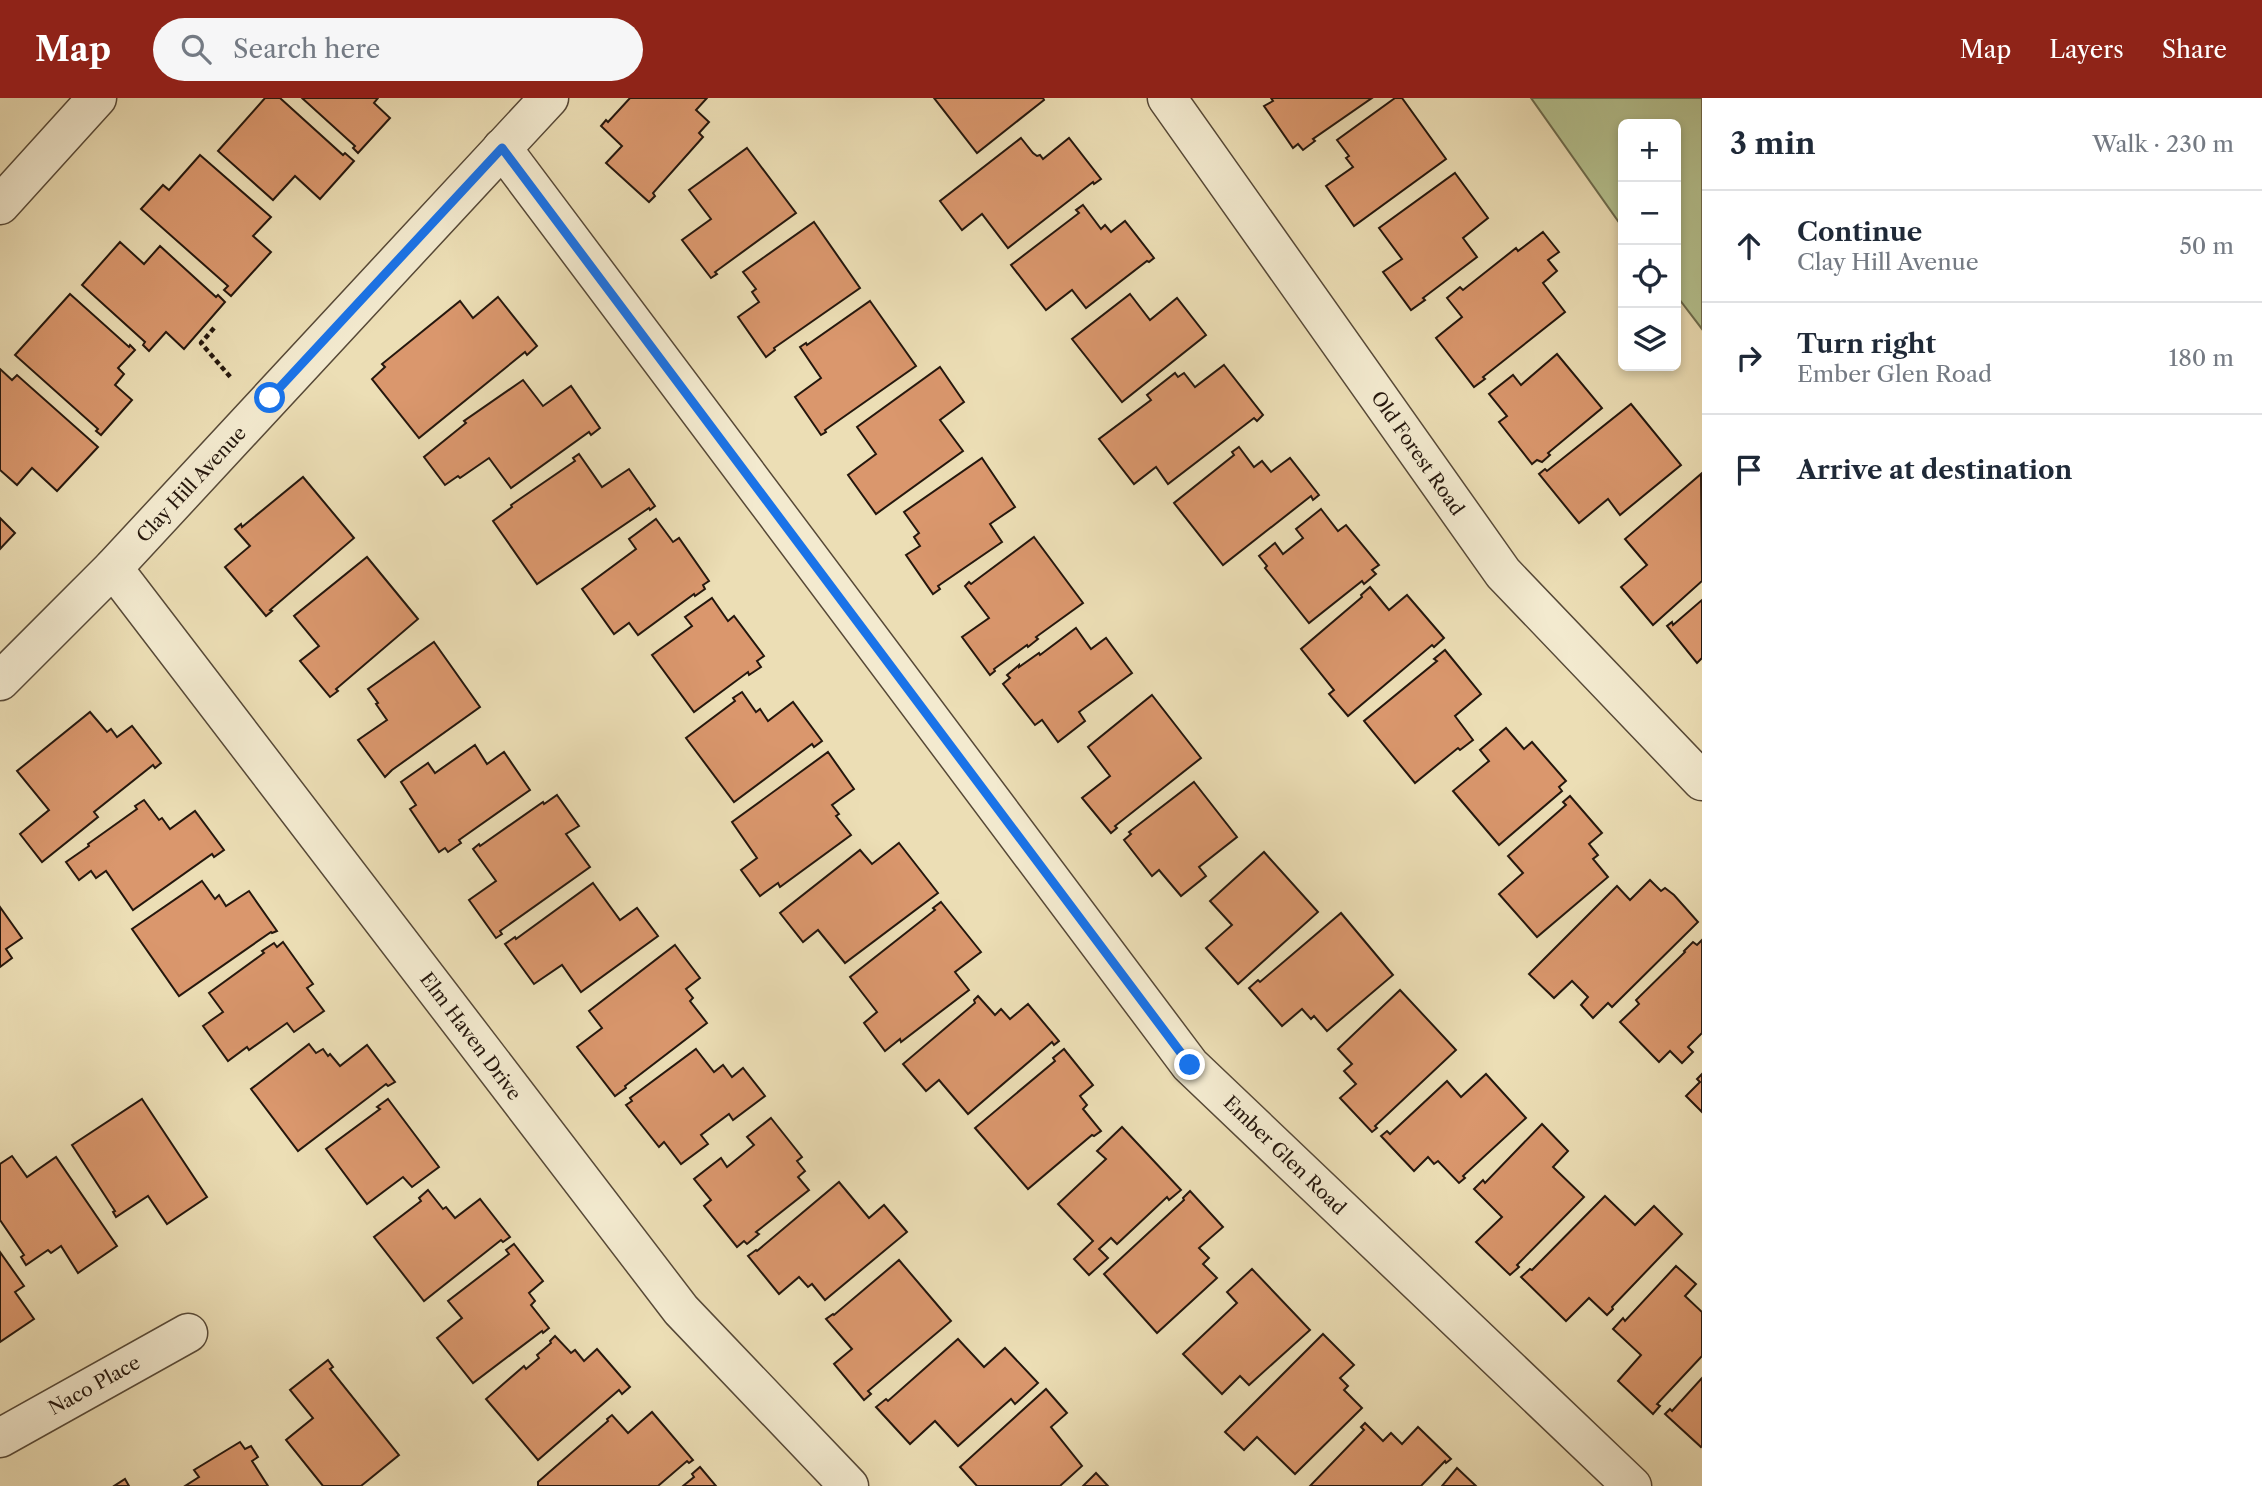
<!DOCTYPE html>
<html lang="en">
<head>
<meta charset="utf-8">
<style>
  body { margin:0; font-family:"Libre Caslon Text",serif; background:#f6f6f7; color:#1f2937 }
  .controls { position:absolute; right:21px; top:21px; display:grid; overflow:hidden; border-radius:10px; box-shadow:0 4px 10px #0003 }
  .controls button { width:63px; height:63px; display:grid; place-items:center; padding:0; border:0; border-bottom:2px solid #e0e1e3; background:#fff; color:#1f2937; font:35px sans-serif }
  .stop { position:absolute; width:21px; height:21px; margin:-16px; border:5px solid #1a73e8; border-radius:50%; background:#fff }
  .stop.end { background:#1a73e8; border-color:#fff; box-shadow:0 2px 7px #0008 }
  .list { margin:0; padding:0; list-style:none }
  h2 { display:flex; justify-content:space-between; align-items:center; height:91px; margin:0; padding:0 28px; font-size:30px }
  h2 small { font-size:23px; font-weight:400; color:#747a83 }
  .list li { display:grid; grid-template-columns:46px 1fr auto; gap:21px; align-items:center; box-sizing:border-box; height:112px; padding:0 28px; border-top:2px solid #e0e1e3 }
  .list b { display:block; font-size:26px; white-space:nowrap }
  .list p { margin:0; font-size:23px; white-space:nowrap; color:#747a83 }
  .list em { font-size:23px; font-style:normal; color:#747a83 }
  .icon { flex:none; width:38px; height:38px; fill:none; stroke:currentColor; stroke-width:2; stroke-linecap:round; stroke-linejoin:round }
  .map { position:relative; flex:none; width:1702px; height:1388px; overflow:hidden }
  header { display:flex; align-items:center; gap:42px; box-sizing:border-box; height:98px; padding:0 35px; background:#8f2418; color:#fff }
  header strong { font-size:33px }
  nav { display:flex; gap:38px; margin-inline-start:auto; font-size:24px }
  .search { width:490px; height:63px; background:#f6f6f7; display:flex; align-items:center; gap:18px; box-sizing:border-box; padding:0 24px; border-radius:38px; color:#747a83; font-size:26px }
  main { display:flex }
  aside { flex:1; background:#fff }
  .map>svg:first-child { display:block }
  .green { fill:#b5c290; stroke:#6d6c4e; stroke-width:2 }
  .building { fill:#da976d; stroke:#25170d; stroke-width:2 }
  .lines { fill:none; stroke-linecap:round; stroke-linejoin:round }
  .minor-casing { stroke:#574937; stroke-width:41 }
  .path { stroke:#25170d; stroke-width:4.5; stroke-dasharray:5 3.5; stroke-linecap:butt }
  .minor { stroke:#f3eacf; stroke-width:38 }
  .route { stroke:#1a73e8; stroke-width:9 }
  .labels { text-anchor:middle; stroke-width:5; stroke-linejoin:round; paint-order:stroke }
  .street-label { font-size:19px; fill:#25170d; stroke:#f3eacf }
</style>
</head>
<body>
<header>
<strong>Map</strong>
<div class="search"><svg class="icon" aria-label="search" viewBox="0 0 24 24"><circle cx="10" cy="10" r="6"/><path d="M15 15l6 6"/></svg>Search here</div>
<nav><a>Map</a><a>Layers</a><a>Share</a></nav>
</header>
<main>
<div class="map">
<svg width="1702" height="1388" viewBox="0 0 1702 1388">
  <rect width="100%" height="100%" fill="#ecdeb5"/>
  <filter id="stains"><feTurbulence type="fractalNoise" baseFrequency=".00286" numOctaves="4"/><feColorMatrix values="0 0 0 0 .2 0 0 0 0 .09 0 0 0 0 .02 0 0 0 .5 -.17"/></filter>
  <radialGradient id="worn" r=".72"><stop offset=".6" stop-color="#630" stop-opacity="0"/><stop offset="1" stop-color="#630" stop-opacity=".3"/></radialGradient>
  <!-- green -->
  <path class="green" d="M1531,0H1702V231L1676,197V26H1623V130Z"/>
  <!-- building -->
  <g class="building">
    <path d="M265,0H280L343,57L345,55L354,63L320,101L295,78L273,102L218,53Z"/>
    <path d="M302,0H378L374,5L390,20L358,55L353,50L355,48Z"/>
    <path d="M630,0H707L696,12L709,24L699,35L703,39L653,95L655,98L649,104L606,65L622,48L601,28L606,22L608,24Z"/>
    <path d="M934,0H1043L1044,2L977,55Z"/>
    <path d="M1271,0H1372L1313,41L1315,43L1303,52L1298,46L1293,50L1264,8L1273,3Z"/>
    <path d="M1395,0H1402L1446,61L1354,128L1326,88L1353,69L1346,60L1349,58L1337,42Z"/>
    <path d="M1021,40L1033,55L1037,58L1040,57L1043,61L1069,40L1101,81L1094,86L1093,84L1008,150L982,116L962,132L940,103Z"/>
    <path d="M747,50L796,115L715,174L717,176L711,180L682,142L711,121L689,92Z"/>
    <path d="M200,57L271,119L253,138L271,154L231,198L224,192L228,188L141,111L163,87L169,92Z"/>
    <path d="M1455,75L1488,120L1463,140L1477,159L1423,200L1425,202L1411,212L1383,174L1402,161L1379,130Z"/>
    <path d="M1083,107L1101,131L1105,127L1111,134L1125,123L1154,160L1149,164L1147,163L1086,210L1072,192L1046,212L1011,167L1079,115L1076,112Z"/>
    <path d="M814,124L860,190L774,250L775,252L766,259L738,219L759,204L752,194L756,191L743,174Z"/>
    <path d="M1543,134L1559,154L1548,162L1557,173L1543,185L1565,214L1483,279L1485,281L1474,289L1436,240L1462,219L1447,200L1460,189L1463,192L1516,150L1518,153Z"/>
    <path d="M120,144L144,166L160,148L216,199L218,197L225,204L184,251L166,234L149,253L143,247L145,244L82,187Z"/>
    <path d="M70,196L129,249L130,247L135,252L118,270L124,276L115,287L132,302L101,337L96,333L98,331L15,257Z"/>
    <path d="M1130,196L1150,222L1177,200L1206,237L1122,304L1072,241Z"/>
    <path d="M498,199L537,248L527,257L525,254L419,340L372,281L385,269L382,266L460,203L473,220Z"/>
    <path d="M870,203L916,268L825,332L826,334L821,337L795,299L821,280L800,249L806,245L807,247Z"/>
    <path d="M1557,256L1602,310L1548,355L1550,357L1542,364L1537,362L1532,366L1499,324L1507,318L1489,296L1513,277L1521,287Z"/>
    <path d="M1224,267L1263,317L1257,323L1254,320L1168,386L1156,369L1134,386L1099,341L1151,302L1147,297L1175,275L1178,279L1184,275L1195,289Z"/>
    <path d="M940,269L964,304L940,322L963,353L876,416L848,377L876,356L857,329Z"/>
    <path d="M0,271L12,282L17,277L98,349L57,393L32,370L17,387L0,372Z"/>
    <path d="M523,282L543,308L571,288L600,330L591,337L589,334L511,390L489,360L460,380L458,378L445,387L424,359L466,325L464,323Z"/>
    <path d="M1631,306L1681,367L1620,417L1608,401L1579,425L1539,376L1545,371L1547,373Z"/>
    <path d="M1239,349L1254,369L1262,363L1271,374L1290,360L1319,397L1313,402L1311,398L1223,467L1174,405L1234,357L1232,354Z"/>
    <path d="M579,356L602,389L629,371L655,408L650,412L649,410L537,486L493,423L512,409L511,407L575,363L573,360Z"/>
    <path d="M982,360L1015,409L990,426L1002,444L938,488L940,491L933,496L906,457L920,448L914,439L919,435L904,414Z"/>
    <path d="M1701,376L1702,483L1653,527L1621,489L1647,467L1625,441Z"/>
    <path d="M303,379L354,440L270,512L272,513L266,518L225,469L250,448L235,431L241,426L242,429Z"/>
    <path d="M1321,411L1338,433L1346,427L1379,467L1372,472L1376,476L1364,486L1362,483L1309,525L1265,470L1267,468L1259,458L1275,445L1283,456L1303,440L1296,431Z"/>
    <path d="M0,420L15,435L0,451Z"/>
    <path d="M656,421L673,444L679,440L709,483L703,487L705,491L695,498L694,496L638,537L629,525L614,536L582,491L636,451L629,441Z"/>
    <path d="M1034,439L1083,505L1036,539L1038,541L1028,549L1027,547L994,571L995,573L990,577L962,539L989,520L965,488L969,484L971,486Z"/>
    <path d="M367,459L418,521L336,591L338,593L330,599L300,563L319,548L294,518Z"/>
    <path d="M1370,489L1389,512L1407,497L1444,540L1434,549L1432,547L1348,618L1329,596L1334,592L1301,551L1362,499L1361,497Z"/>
    <path d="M712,500L728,523L734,518L764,558L757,563L761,569L749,577L748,574L694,614L652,557L692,528L685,519Z"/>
    <path d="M1702,502V560L1697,565L1667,528L1672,524L1673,527Z"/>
    <path d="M1076,530L1091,551L1106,540L1132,575L1079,614L1085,623L1058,644L1042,622L1035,627L1003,586L1010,580L1007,577L1019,567V569L1039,555L1040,557Z"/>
    <path d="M434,544L480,609L392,672L385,679L358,642L387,622L376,606L378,605L368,591Z"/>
    <path d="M1445,552L1481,596L1455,618L1473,642L1460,652L1458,650L1415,685L1364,623L1437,563L1434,561Z"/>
    <path d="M742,594L756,614L760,611L768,623L793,604L822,643L814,649L812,646L734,704L686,640L735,603L733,600Z"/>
    <path d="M1152,597L1201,660L1115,728L1117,730L1111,735L1082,700L1110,678L1088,649Z"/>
    <path d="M90,614L107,634L111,631L117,639L132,628L161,665L155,670L153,667L94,714L98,719L42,764L20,736L49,712L17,673Z"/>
    <path d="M1506,630L1524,651L1532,644L1566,683L1559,689L1562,693L1499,747L1453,693L1489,663L1480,652Z"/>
    <path d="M475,647L487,666L504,654L530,692L459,742L461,745L448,754L445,750L439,754L410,711L416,707L401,684L428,665L435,675Z"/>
    <path d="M828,654L854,691L832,707L839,716L836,718L851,737L780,789L778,785L760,798L741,772L757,760L732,724Z"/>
    <path d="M1194,684L1237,739L1199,769L1206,778L1181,798L1159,772L1152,778L1124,742L1131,736L1129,734Z"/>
    <path d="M557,697L579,728L566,736L590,769L500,833L502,836L496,840L469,802L496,783L473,751L479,746L480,748L543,704L544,706Z"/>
    <path d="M1570,698L1602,735L1589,746L1598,757L1593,761L1608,779L1537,839L1499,796L1523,775L1508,758L1566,707L1563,704Z"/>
    <path d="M144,702L159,722L162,720L170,731L195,713L224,752L214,759L212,756L133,812L106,773L96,780L91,773L79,782L66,764L89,748L88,746L137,711L135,708Z"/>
    <path d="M899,745L938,795L845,865L818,832L803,844L780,815L860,752L872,766Z"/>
    <path d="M1264,754L1318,814L1238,886L1206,850L1232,827L1210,803Z"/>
    <path d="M1650,782L1661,793L1665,790L1674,797L1698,824L1612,909L1608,905L1593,920L1581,907L1588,899L1572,883L1554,900L1529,876L1617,788L1630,802Z"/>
    <path d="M202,783L215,801L219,797L226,808L249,793L277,833L272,835L271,834L179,898L132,831Z"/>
    <path d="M593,785L620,822L637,810L658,838L581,894L562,867L534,886L505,846L515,839L516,841Z"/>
    <path d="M941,804L981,854L955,874L969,892L901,944L900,941L885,953L864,925L877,914L850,879L935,812L933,810Z"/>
    <path d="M0,809L22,840L6,851L12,860L0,869Z"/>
    <path d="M1341,815L1393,877L1327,933L1314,918L1311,921L1302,911L1282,928L1249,890L1258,882L1260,884Z"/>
    <path d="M1702,842V935L1688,949L1693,954L1682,965L1670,953L1659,964L1620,924L1639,906L1636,902L1685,854L1684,853L1693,844L1697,847Z"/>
    <path d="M283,844L313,886L307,890L324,913L294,934L287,925L249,952L247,949L228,963L203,928L223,914L209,895L264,855L262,853L274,845L277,849Z"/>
    <path d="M675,847L700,880L686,891L693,900L690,903L707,925L625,988L626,990L615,998L577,949L602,930L589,913Z"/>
    <path d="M1400,892L1456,952L1375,1028L1377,1030L1372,1034L1340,1000L1356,986L1344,973L1352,966L1338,951Z"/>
    <path d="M978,898L995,917L1001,911L1010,921L1028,906L1059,943L1054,947L1052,944L968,1016L939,982L926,993L903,966L975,905L974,902Z"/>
    <path d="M309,946L316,955L323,951L328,958L330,956L340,968L367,947L395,984L388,988L386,986L298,1053L251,991Z"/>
    <path d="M696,951L714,974L723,967L732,979L743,970L765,998L733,1022L729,1016L701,1037L708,1046L681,1066L664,1044L659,1049L626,1007L632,1003L630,1000Z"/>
    <path d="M1064,951L1093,987L1080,998L1087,1007L1083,1011L1101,1033L1094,1038L1092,1037L1028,1091L975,1030L1055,963L1053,960Z"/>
    <path d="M1486,976L1526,1020L1463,1078L1465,1080L1459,1085L1438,1063L1434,1066L1428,1059L1414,1073L1381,1038L1387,1033L1390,1036L1447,983L1461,999Z"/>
    <path d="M1702,976V1014L1686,998L1700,984L1697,981Z"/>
    <path d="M142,1001L207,1099L167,1126L148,1098L116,1119L113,1114L115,1113L72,1047Z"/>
    <path d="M388,1001L439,1069L412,1089L403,1079L367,1106L326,1051L380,1011L377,1009Z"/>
    <path d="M771,1020L802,1059L797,1063L805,1073L798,1079L809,1092L756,1134L759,1136L747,1146L744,1143L737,1149L704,1108L711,1102L694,1081L721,1060L727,1069L754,1047L747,1039Z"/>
    <path d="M1542,1026L1568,1053L1553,1069L1584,1099L1517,1167L1519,1169L1510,1177L1476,1144L1502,1119L1474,1091L1483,1082L1485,1085Z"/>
    <path d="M1122,1029L1181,1092L1169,1102L1167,1099L1117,1146L1111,1140L1099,1151L1108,1160L1089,1177L1074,1161L1093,1143L1058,1106L1106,1061L1097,1053Z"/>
    <path d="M12,1058L27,1079L56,1059L117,1148L78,1175L61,1148L51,1155L48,1152L26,1167L21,1159L24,1157L0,1122V1066Z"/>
    <path d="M839,1084L869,1120L884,1107L907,1134L825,1202L812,1186L808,1189L799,1179L779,1196L748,1158L756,1152L757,1153Z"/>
    <path d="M428,1092L443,1111L446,1109L455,1120L480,1101L510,1139L503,1144L501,1142L424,1203L374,1139L421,1103L419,1100Z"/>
    <path d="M1190,1093L1223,1129L1199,1150L1209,1160L1203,1166L1217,1180L1157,1235L1104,1176L1184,1102L1183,1100Z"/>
    <path d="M1605,1098L1635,1127L1654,1108L1682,1136L1612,1209L1613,1211L1607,1217L1589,1200L1566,1223L1521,1179L1530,1171L1532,1172Z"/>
    <path d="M514,1146L543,1183L529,1195L535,1203L531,1207L549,1230L543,1235L542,1233L473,1285L437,1240L462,1220L448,1203L509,1156L506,1152Z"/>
    <path d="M0,1154L24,1188L15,1194L34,1221L0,1244Z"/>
    <path d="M899,1162L951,1223L868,1293L871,1296L864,1302L834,1266L852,1251L826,1221L833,1216L834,1217Z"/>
    <path d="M1676,1168L1696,1186L1685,1198L1702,1214V1258L1657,1306L1660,1308L1653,1316L1618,1283L1641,1257L1613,1231L1623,1220L1625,1223Z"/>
    <path d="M1252,1171L1310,1232L1249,1287L1240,1278L1222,1296L1183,1256L1237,1205L1227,1194Z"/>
    <path d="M1323,1236L1354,1267L1340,1280L1348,1288L1344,1292L1362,1310L1295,1376L1257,1339L1244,1352L1225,1334Z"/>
    <path d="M555,1238L571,1255L575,1252L584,1263L597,1251L630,1289L622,1296L619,1292L538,1362L486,1301L524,1268L526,1271L539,1260L537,1257L551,1245L550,1243Z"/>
    <path d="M958,1241L984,1269L1005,1250L1038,1285L1015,1306L1011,1301L958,1348L935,1323L910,1346L876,1309L886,1301L888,1303Z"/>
    <path d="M328,1262L333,1269L330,1271L399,1357L361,1388H323L286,1342L313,1320L290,1292Z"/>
    <path d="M1702,1280V1348L1701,1349L1665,1316L1670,1311L1672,1313Z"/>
    <path d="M1046,1291L1067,1315L1051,1329L1082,1368L1060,1388H977L960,1369Z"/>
    <path d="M652,1314L693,1362L689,1365L687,1363L658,1388H538V1384L608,1323L607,1321L612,1317L628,1335Z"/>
    <path d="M1365,1325L1383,1343L1391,1335L1402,1346L1418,1329L1451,1361L1446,1365L1445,1363L1421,1388H1310L1364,1332L1361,1329Z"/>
    <path d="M240,1344L245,1351L251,1348L258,1359L252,1363L268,1388H185L199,1379L194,1372Z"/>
    <path d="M700,1369L716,1388H683L694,1379L692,1376Z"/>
    <path d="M1457,1370L1476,1388H1442Z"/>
    <path d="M1096,1375L1108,1388H1083Z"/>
    <path d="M125,1381L129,1388H114Z"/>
  </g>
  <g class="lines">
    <!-- minor casing -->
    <g class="minor-casing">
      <g id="minor">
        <path d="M1167,0L1503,475L1702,683"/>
        <path d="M502,50L1190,967L1632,1388"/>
        <path d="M0,107L97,0"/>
        <path d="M113,470L681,1212L849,1388"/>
        <path d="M0,583L113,470L549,0"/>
        <path d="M0,1340L188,1235"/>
      </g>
    </g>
    <!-- path -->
    <path class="path" d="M214,230L201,245L232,281"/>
    <!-- minor -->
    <use href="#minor" class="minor"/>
  </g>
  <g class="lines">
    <!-- route -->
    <path class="route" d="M270,300L502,50L1190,967"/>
  </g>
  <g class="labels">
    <!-- street labels -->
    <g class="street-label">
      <text transform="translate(1418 355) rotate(55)" y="7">Old Forest Road</text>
      <text transform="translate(191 386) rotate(-47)" y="7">Clay Hill Avenue</text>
      <text transform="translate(471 938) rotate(53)" y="7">Elm Haven Drive</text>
      <text transform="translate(1285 1057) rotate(44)" y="7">Ember Glen Road</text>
      <text transform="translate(94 1287) rotate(-29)" y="7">Naco Place</text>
    </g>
  </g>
  <rect width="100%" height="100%" filter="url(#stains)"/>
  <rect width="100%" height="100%" fill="url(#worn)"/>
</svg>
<div class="controls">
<button>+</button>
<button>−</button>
<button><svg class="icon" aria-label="locate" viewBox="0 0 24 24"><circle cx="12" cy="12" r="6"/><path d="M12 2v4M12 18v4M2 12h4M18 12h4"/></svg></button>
<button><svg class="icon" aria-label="layers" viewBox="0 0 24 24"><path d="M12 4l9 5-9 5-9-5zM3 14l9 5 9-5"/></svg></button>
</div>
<div class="stop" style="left:270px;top:300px"></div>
<div class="stop end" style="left:1190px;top:967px"></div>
</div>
<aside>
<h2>3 min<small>Walk · 230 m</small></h2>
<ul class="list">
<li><svg class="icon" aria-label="ahead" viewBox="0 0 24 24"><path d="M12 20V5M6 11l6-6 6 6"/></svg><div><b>Continue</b><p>Clay Hill Avenue</p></div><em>50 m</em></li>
<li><svg class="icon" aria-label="right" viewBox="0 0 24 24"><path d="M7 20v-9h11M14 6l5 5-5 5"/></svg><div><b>Turn right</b><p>Ember Glen Road</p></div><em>180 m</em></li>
<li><svg class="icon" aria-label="arrive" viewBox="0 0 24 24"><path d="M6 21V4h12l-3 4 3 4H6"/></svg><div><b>Arrive at destination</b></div></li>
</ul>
</aside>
</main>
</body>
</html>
